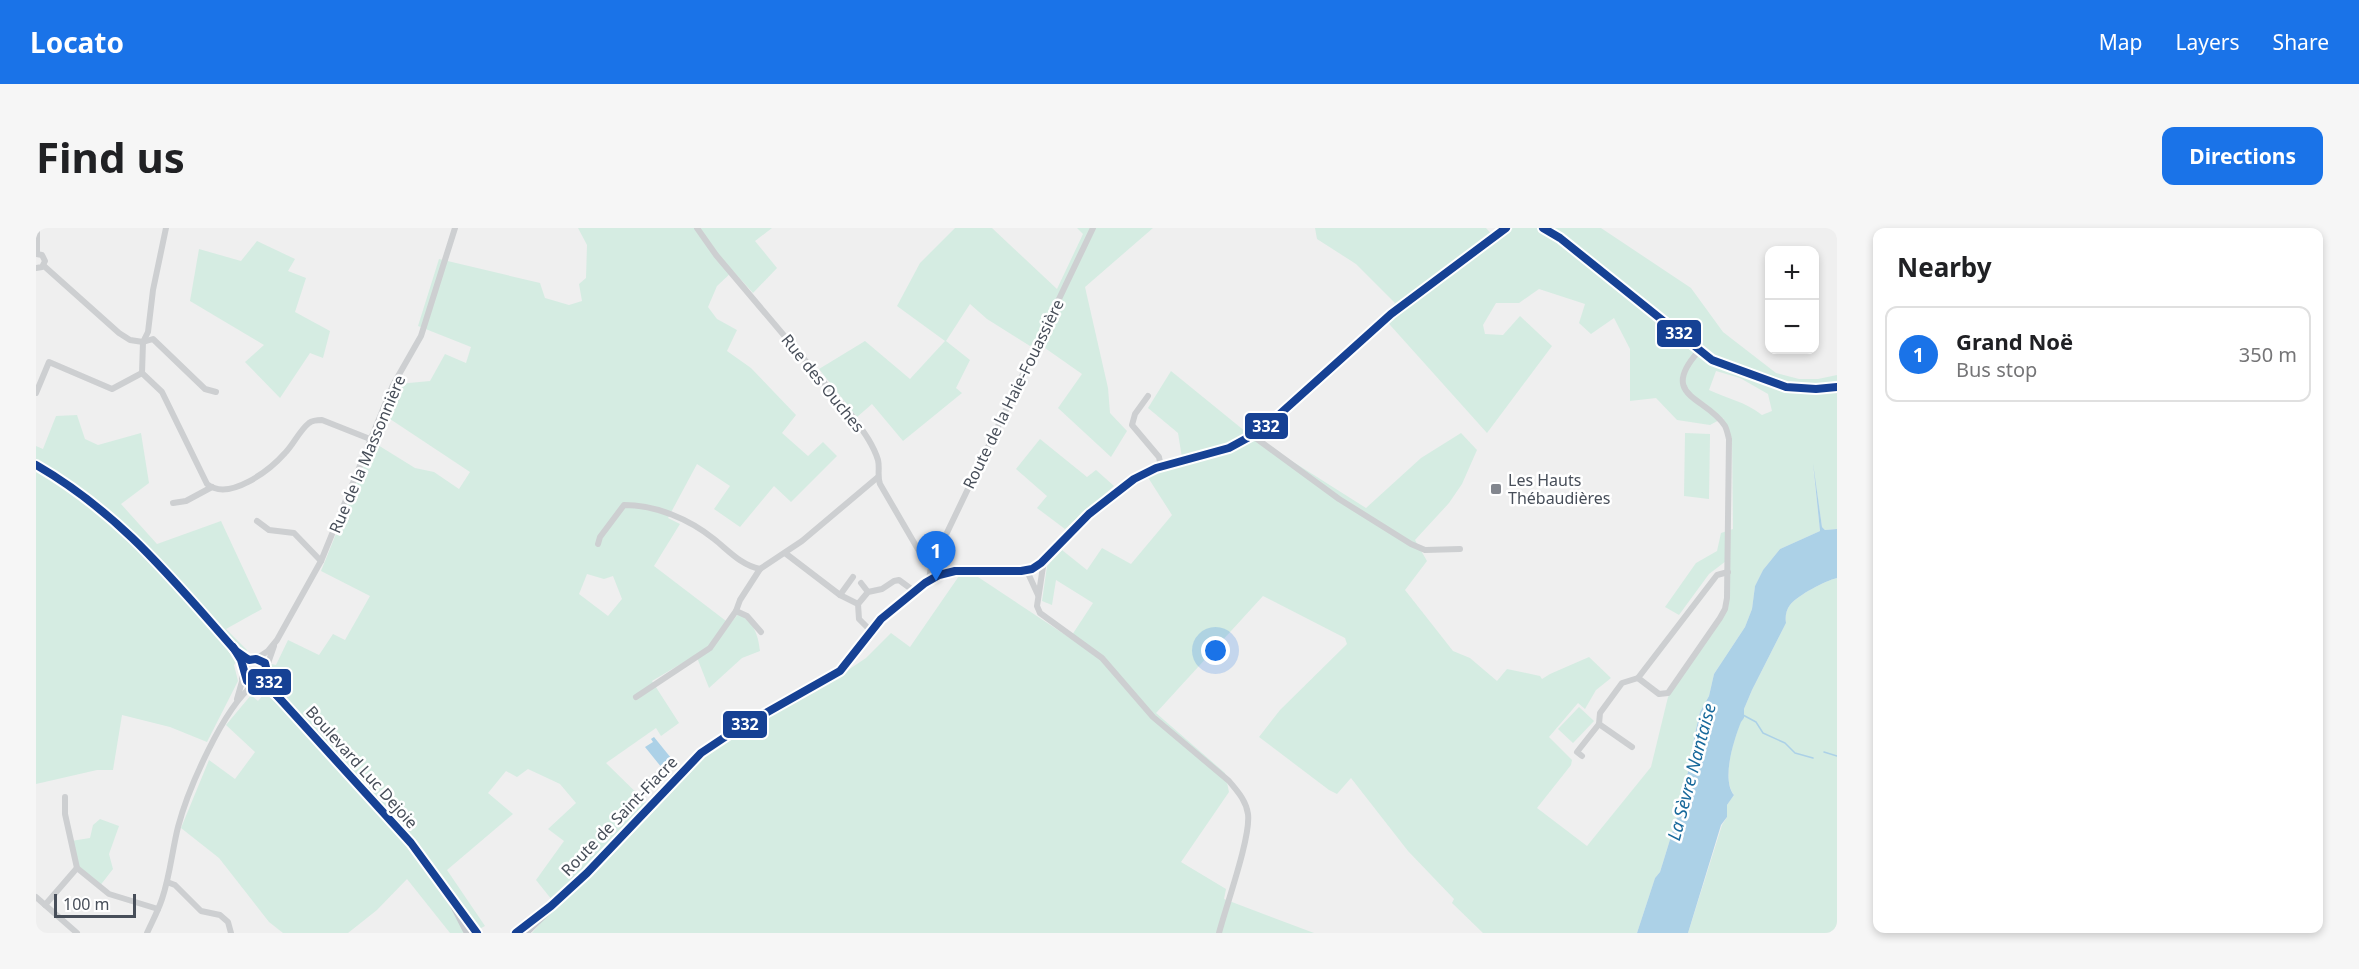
<!DOCTYPE html>
<html lang="en">
<head>
<meta charset="utf-8">
<style>
  body { margin:0; font-family:"Noto Sans",sans-serif; background:#f6f6f6; color:#202124 }
  .controls { position:absolute; right:18px; top:18px; display:grid; overflow:hidden; border-radius:12px; box-shadow:0 3px 9px #0003 }
  .controls button { width:54px; height:54px; display:grid; place-items:center; padding:0; border:0; border-bottom:2px solid #e0e0e0; background:#fff; color:#202124; font:30px sans-serif }
  .scale { position:absolute; left:18px; bottom:15px; width:82px; box-sizing:border-box; padding-left:6px; border:3px solid #474e59; border-top:0; font-size:16px; line-height:21px; white-space:nowrap; color:#474e59; -webkit-text-stroke:4px #fff; paint-order:stroke }
  .you { position:absolute; left:1180px; top:423px; width:21px; height:21px; margin:-15px; border:4px solid #fff; border-radius:50%; background:#1a73e8; box-shadow:0 0 0 9px #1a73e833 }
  .badge { display:grid; place-items:center; width:39px; height:39px; border-radius:50%; background:#1a73e8; color:#fff; font-size:20px; font-weight:700 }
  .pin { position:absolute; translate:-50% -50px; filter:drop-shadow(0 2px 3px #0008) }
  .pin::after { content:''; position:absolute; top:32px; width:21px; height:18px; background:inherit; clip-path:polygon(0 0,100% 0,50% 100%) }
  .list { margin:0; padding:0; list-style:none }
  h2 { display:flex; justify-content:space-between; align-items:center; height:78px; margin:0; padding:0 24px; font-size:26px }
  h2 small { font-size:20px; font-weight:400; color:#757577 }
  .list li { display:grid; grid-template-columns:39px 1fr auto; gap:18px; align-items:center; box-sizing:border-box; height:96px; margin:0 12px 12px; padding:0 12px; border:2px solid #e0e0e0; border-radius:12px }
  .list b { display:block; font-size:22px; white-space:nowrap }
  .list p { margin:0; font-size:20px; white-space:nowrap; color:#757577 }
  .list em { font-size:20px; font-style:normal; color:#757577 }
  .map { position:relative; flex:none; width:1801px; height:705px; overflow:hidden; border-radius:12px }
  header { display:flex; align-items:center; gap:36px; box-sizing:border-box; height:84px; padding:0 30px; background:#1a73e8; color:#fff }
  header strong { font-size:28px }
  nav { display:flex; gap:33px; margin-inline-start:auto; font-size:21px }
  .intro { display:flex; align-items:center; justify-content:space-between; box-sizing:border-box; height:144px; padding:0 36px }
  h1 { margin:0; font-size:42px }
  .button { padding:15px 27px; border-radius:12px; background:#1a73e8; color:#fff; font-size:21px; font-weight:700 }
  main { display:flex; gap:36px; padding:0 36px }
  aside { flex:1; background:#fff; border-radius:12px; box-shadow:0 3px 9px #0003 }
  .map>svg:first-child { display:block }
  .green { fill:#d5ece2; fill-rule:evenodd }
  .water { fill:#acd1e7 }
  .lines { fill:none; stroke-linecap:round; stroke-linejoin:round }
  .stream { stroke:#acd1e7; stroke-width:1.5 }
  .minor { stroke:#cdcfd1; stroke-width:6 }
  .major { stroke:#c7cace; stroke-width:8 }
  .bus-1-casing { stroke:#fff; stroke-width:12 }
  .bus-1 { stroke:#164194; stroke-width:8 }
  .poi-dot { fill:#82868e; stroke:#fff; stroke-width:2 }
  .labels { text-anchor:middle; stroke-width:5; stroke-linejoin:round; paint-order:stroke }
  .street-label { font-size:16px; fill:#474e59; stroke:#fff }
  .poi-label { font-size:16px; fill:#474e59; stroke:#fff; text-anchor:start }
  .water-label { font-size:18px; font-style:italic; fill:#18699b; stroke:#fff }
  .line-badge { stroke:#fff; stroke-width:2 }
  .badge-label { font-size:16px; text-anchor:middle; font-weight:bold; fill:#fff }
</style>
</head>
<body>
<header>
<strong>Locato</strong>
<nav><a>Map</a><a>Layers</a><a>Share</a></nav>
</header>
<div class="intro"><h1>Find us</h1><a class="button">Directions</a></div>
<main>
<div class="map">
<svg width="1801" height="705" viewBox="0 0 1801 705">
  <rect width="100%" height="100%" fill="#efefef"/>
  <!-- green -->
  <g class="green">
    <path d="M542,0H736L719,13L741,40L717,65L697,43L681,58L672,79L681,91L701,102L691,123L715,140L760,187L746,205L772,228L787,214L801,228L755,274L738,258L704,299L678,281L694,258L661,236L632,290L644,296L618,338L694,396L703,385C718,395 722,406 724,423L706,430L673,460L660,427L616,453L643,495L625,508L620,500L570,535L617,581L659,536L685,515L779,464L830,430L855,405L874,419L923,348L939,347L1034,410L1057,375L1020,352L1016,377L1006,373L1011,338L1026,322L1051,342L1066,320L1095,336L1136,287L1111,248L1147,236L1142,205L1112,180L1135,143L1210,204L1330,280L1385,230L1425,205L1441,222L1426,256L1413,275L1379,312L1391,333L1369,362L1417,423L1434,430L1461,453L1471,441L1504,448L1506,451L1514,446L1553,429L1575,450L1560,462L1549,481L1542,475L1513,509L1536,532L1535,537L1501,580L1551,618L1615,539L1632,469L1692,381L1694,330L1673,346L1643,387L1629,379L1660,335L1681,323L1685,305L1697,301L1696,211L1687,190L1674,197L1641,192L1620,170L1594,173V121L1578,90L1555,106L1543,95L1549,76L1503,61L1483,75H1460L1447,97L1449,106L1467,107L1484,88L1516,118L1451,205L1346,88L1359,75L1320,36L1281,11L1279,0H1450L1459,10L1477,0H1565L1655,60L1687,104L1740,145L1763,151H1782L1801,147V301L1789,302L1786,299L1777,237L1784,303L1744,321L1727,342L1719,358L1716,381L1709,399L1678,446L1673,468L1664,484L1658,510L1657,526L1645,569L1640,573L1641,589L1624,644L1619,650L1601,705H1447L1416,675L1418,671L1372,623L1315,550L1301,566L1293,562L1223,509L1244,482L1311,416L1309,410L1227,368L1120,485L1189,545L1193,564L1145,634L1190,661L1188,671L1278,705H496L520,677L500,652L528,613L512,601L540,575L524,556L492,541L481,549L470,543L452,565L477,586L411,642L449,698C437,705 428,705 414,705L371,651L341,682L312,705H247L233,694L183,630L145,600L173,532L199,551L219,524L190,497L215,467L222,473L238,454L235,436L240,437L252,412L283,427L297,406L309,412L334,368L285,343L337,214L379,240L398,244L423,261L434,244L348,187L362,156L394,153L409,126L430,135L435,119L382,98L403,31L504,55L509,70L533,77L546,73L543,56L550,50L551,17ZM1680,143L1704,150L1732,166L1736,183L1726,187C1708,173 1692,171 1673,162ZM551,346L568,351L577,348L586,371L572,388L543,366Z"/>
    <path d="M919,0H956L1021,61L1047,6L1041,0H1117L1049,59L1072,160L1074,185L1091,203L1075,229L1022,180L1046,146L999,113L994,118L951,91L934,76L910,113L934,132L920,160L926,165L867,213L836,176L821,189L783,141L829,113L874,151L909,113L861,78L884,35Z"/>
    <path d="M221,13L259,31L252,43L270,50L259,84L294,103L287,130L274,125L244,170L209,134L228,117L154,73L163,21L205,33Z"/>
    <path d="M41,187L49,211L62,217L105,205L113,255L85,276L121,316L185,293L226,381L190,401L211,422L198,437L202,453L171,514L134,499L86,487L77,542H61L0,556V218L7,221L20,188Z"/>
    <path d="M1649,205L1674,206L1673,271L1648,268Z"/>
    <path d="M1004,211L1051,249L1060,242L1078,258L1029,301L1001,280L1011,268L980,241Z"/>
    <path d="M1801,350V705H1652L1686,597L1691,589V577L1698,567C1685,550 1698,512 1705,493L1708,490V481L1716,462L1750,395C1749,389 1750,382 1754,377C1762,367 1789,353 1801,350Z"/>
    <path d="M1543,479L1558,493L1537,515L1522,501Z"/>
    <path d="M64,591L83,598L73,626L77,641L63,659L41,640L35,613L54,610L57,597Z"/>
  </g>
  <!-- water -->
  <g class="water">
    <path d="M1777,235L1786,299L1789,302L1801,301V350C1789,353 1762,367 1754,377C1750,382 1749,389 1750,395L1716,462L1708,481V490L1705,494C1698,512 1685,551 1698,567L1691,577V589L1685,597L1652,705H1601L1619,650L1624,644L1641,589L1640,573L1645,569L1657,526L1658,510L1664,484L1673,468L1678,446L1709,399L1716,381L1719,358L1727,342L1744,321L1784,303Z"/>
    <path d="M618,509L635,530L636,536L632,540H626L609,519L617,514L615,511Z"/>
  </g>
  <g class="lines">
    <!-- stream -->
    <g class="stream">
      <path d="M1707,487L1720,494L1727,505L1749,515L1759,525L1777,530"/>
      <path d="M1788,524L1801,528"/>
    </g>
    <!-- minor -->
    <g class="minor">
      <path d="M1,0V25"/>
      <path d="M130,0L117,62L112,104L107,114L106,145L126,164L171,256C193,274 234,242 249,225C258,216 263,203 273,195C277,192 281,192 286,192L334,211"/>
      <path d="M661,0L680,27L817,189C827,203 837,216 842,232C844,240 841,248 844,256L883,323L898,333"/>
      <path d="M0,26L6,27L9,33L6,39L0,40"/>
      <path d="M8,38L83,105L94,112L107,114L117,111L169,161L180,164"/>
      <path d="M0,165L13,134L76,161L106,145"/>
      <path d="M1112,168L1099,186L1096,197L1123,229L1125,239"/>
      <path d="M1217,208L1303,271L1375,316L1389,322L1424,321"/>
      <path d="M137,275L150,273L176,259"/>
      <path d="M221,293L233,302L258,305L285,333"/>
      <path d="M562,316L564,309L588,277C620,277 653,291 678,311C693,323 705,337 724,341L766,313L842,249"/>
      <path d="M749,325L804,367L822,376L823,391L834,402"/>
      <path d="M1008,332L1001,378L1004,385L1066,430L1117,489L1193,553C1201,563 1210,572 1212,586C1215,609 1190,678 1183,705"/>
      <path d="M991,343L1002,367"/>
      <path d="M893,353L895,338L1057,0"/>
      <path d="M825,355L832,364"/>
      <path d="M804,367L817,349"/>
      <path d="M822,376L832,364L846,361L858,353L863,352L878,363"/>
      <path d="M700,383L711,388L725,404"/>
      <path d="M220,431L232,423L241,412L285,333L357,157L385,108L419,0"/>
      <path d="M231,438L238,418"/>
      <path d="M1602,450L1681,347L1692,344"/>
      <path d="M600,469L674,420L700,383L704,372L724,341"/>
      <path d="M201,471L207,450"/>
      <path d="M1596,519L1563,496L1564,485L1586,455L1602,450L1623,466L1632,465L1684,390L1689,381L1691,370L1693,211C1692,207 1691,202 1689,198C1671,169 1622,169 1662,124"/>
      <path d="M1546,528L1541,524L1563,496"/>
      <path d="M29,569V586L41,640L73,666L122,681"/>
      <path d="M131,654L139,657L165,683L184,687L192,694L195,705"/>
      <path d="M0,669L41,705"/>
      <path d="M9,677L41,640"/>
      <path d="M111,705C116,694 122,683 126,671C134,648 136,623 142,599C152,561 187,481 217,457"/>
    </g>
    <!-- major -->
    <g class="major">
      <path d="M1507,0L1524,10L1676,132L1750,159L1780,161L1801,159"/>
      <path d="M0,237C83,279 139,355 200,423L213,432"/>
      <path d="M231,449L226,455L214,456L207,450V438L216,431L227,433C234,440 232,451 235,461"/>
      <path d="M226,455L235,461L375,615L409,660L432,705"/>
      <path d="M427,686L441,705"/>
      <path d="M480,705L493,695"/>
      <path d="M489,705L575,621L665,525L698,503L804,443L845,391L889,355L903,347L919,343H985L996,341L1005,335L1053,286L1098,251L1120,240L1193,220L1226,202L1355,86L1470,0"/>
    </g>
    <!-- bus-1 casing -->
    <g class="bus-1-casing">
      <g id="bus-1">
        <path d="M1507,0L1524,10L1676,132L1750,159L1780,161L1801,159"/>
        <path d="M0,237C85,286 136,351 200,423L213,432L220,431L229,435L235,461L375,615L441,705"/>
        <path d="M197,419L205,432L211,453L217,457L226,455L243,469"/>
        <path d="M480,705L515,678L551,645L665,525L698,503L804,443L845,391L889,355L903,347L919,343H985L996,341L1005,335L1053,286L1098,251L1120,240L1193,220L1226,202L1355,86L1470,0"/>
      </g>
    </g>
    <!-- bus-1 -->
    <use href="#bus-1" class="bus-1"/>
  </g>
  <!-- markers -->
  <rect class="poi-dot" x="1454" y="255" width="12" height="12" rx="3"/>
  <g class="labels">
    <!-- street labels -->
    <g class="street-label">
      <text transform="translate(787 155) rotate(51)" y="6">Rue des Ouches</text>
      <text transform="translate(977 166) rotate(-64)" y="6">Route de la Haie-Fouassière</text>
      <text transform="translate(331 226) rotate(-67)" y="6">Rue de la Massonnière</text>
      <text transform="translate(326 539) rotate(48)" y="6">Boulevard Luc Dejoie</text>
      <text transform="translate(583 588) rotate(-46)" y="6">Route de Saint-Fiacre</text>
    </g>
    <!-- poi labels -->
    <g class="poi-label">
      <text x="1472" y="258">Les Hauts<tspan x="1472" dy="18">Thébaudières</tspan></text>
    </g>
    <!-- water labels -->
    <g class="water-label">
      <text transform="translate(1656 544) rotate(-75)" y="6">La Sèvre Nantaise</text>
    </g>
  </g>
  <g class="line-badge">
    <rect x="1620" y="91" width="46" height="29" rx="6" fill="#164194"/>
    <rect x="1208" y="184" width="45" height="28" rx="6" fill="#164194"/>
    <rect x="211" y="440" width="45" height="28" rx="6" fill="#164194"/>
    <rect x="686" y="482" width="46" height="29" rx="6" fill="#164194"/>
  </g>
  <g class="badge-label">
    <text x="1643" y="111">332</text>
    <text x="1230" y="204">332</text>
    <text x="233" y="460">332</text>
    <text x="709" y="502">332</text>
  </g>
</svg>
<div class="controls">
<button>+</button>
<button>−</button>
</div>
<div class="scale">100 m</div>
<div class="you"></div>
<div class="pin badge" style="left:900px;top:353px">1</div>
</div>
<aside>
<h2>Nearby<small></small></h2>
<ul class="list">
<li><span class="badge">1</span><div><b>Grand Noë</b><p>Bus stop</p></div><em>350 m</em></li>
</ul>
</aside>
</main>
</body>
</html>
